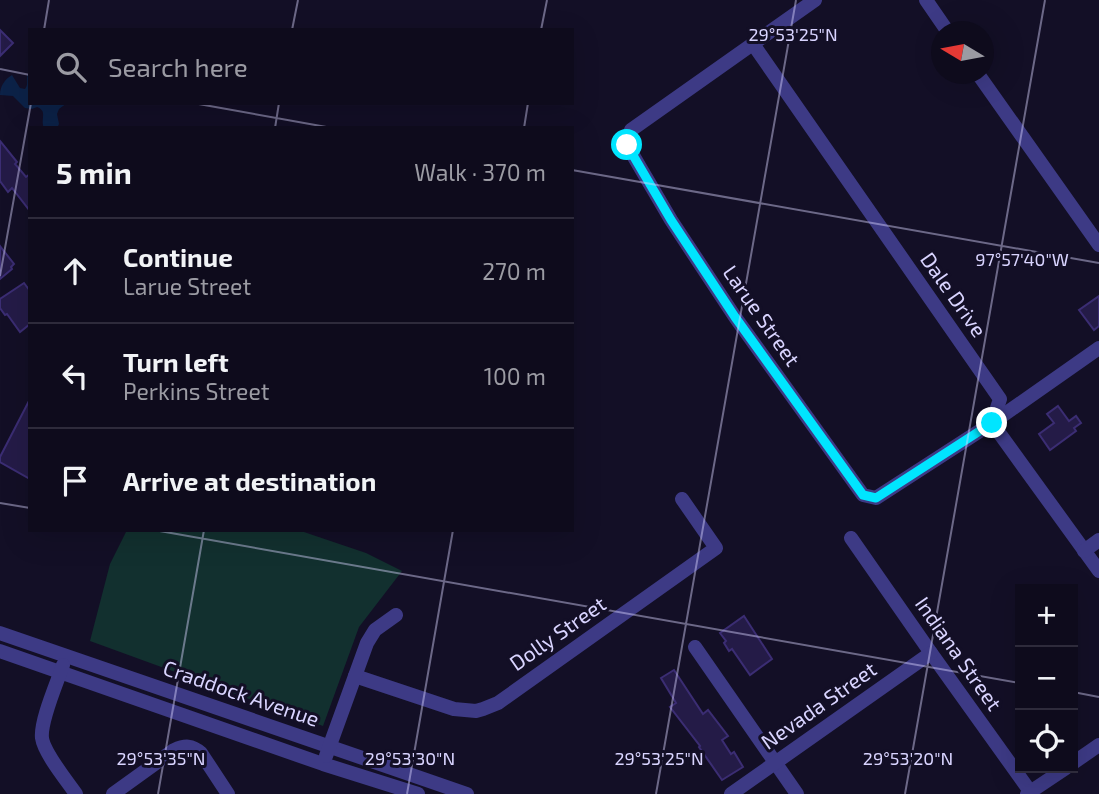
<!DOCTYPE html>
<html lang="en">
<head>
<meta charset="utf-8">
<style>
  body { margin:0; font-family:"Exo 2",sans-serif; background:#171425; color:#f1f3f6 }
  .controls { position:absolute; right:21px; bottom:21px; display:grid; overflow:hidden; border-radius:0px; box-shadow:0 7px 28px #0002 }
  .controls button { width:63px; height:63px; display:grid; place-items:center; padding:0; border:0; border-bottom:2px solid #2e2b3b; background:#0e0b1c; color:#f1f3f6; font:35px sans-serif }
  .compass { position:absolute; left:931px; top:21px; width:63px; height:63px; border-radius:50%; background:#0e0b1c; box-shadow:0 7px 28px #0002; rotate:280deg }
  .stop { position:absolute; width:21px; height:21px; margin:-16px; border:5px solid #00e5ff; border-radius:50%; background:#fff }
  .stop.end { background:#00e5ff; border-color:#fff; box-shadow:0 2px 7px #0008 }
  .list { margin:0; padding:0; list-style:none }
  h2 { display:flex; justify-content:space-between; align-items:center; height:91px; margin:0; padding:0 28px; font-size:30px }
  h2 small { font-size:23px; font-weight:400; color:#9b9ba3 }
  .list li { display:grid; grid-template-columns:46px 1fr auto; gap:21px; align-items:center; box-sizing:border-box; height:105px; padding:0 28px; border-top:2px solid #2e2b3b }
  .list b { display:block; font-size:26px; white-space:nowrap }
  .list p { margin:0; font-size:23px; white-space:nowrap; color:#9b9ba3 }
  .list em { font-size:23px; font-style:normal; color:#9b9ba3 }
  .icon { flex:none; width:38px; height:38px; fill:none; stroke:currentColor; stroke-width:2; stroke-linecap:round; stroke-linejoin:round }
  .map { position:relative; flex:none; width:1099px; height:794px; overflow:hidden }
  .search { position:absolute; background:#0e0b1c; box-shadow:0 7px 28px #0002; left:28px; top:28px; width:546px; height:77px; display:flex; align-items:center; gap:18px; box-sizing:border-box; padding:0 24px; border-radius:0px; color:#9b9ba3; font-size:26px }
  .panel { position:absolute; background:#0e0b1c; box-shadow:0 7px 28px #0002; left:28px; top:126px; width:546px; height:406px; border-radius:0px }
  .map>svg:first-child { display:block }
  .green { fill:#12302f }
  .water { fill:#0c2248 }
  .building { fill:#241b47; stroke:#3b2d73; stroke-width:2 }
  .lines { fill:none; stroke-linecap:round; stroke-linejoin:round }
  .minor { stroke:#3d3a85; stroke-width:14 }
  .route { stroke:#00e5ff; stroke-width:9 }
  .ticks { fill:none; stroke:#d9d4ff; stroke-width:2; stroke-opacity:0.45 }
  .labels { text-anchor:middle; stroke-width:6; stroke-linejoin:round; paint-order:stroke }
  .street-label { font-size:21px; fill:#d9d4ff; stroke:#130f26 }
  .ticks-label { font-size:18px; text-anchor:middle; fill:#d9d4ff; stroke:#130f26; stroke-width:6; stroke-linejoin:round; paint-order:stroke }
</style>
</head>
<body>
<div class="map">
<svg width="1099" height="794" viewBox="0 0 1099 794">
  <rect width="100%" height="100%" fill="#130f26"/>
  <!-- green -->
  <path class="green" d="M127,530H298L366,553L402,571L359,627L323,726L90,641L110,564Z"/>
  <!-- water -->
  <path class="water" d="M30,71V103H67L59,109L57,114L59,124L57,128H44C40,119 48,111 37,107L32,109L25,108L13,96L0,95C0,86 5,79 12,75L20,88L25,89C30,83 24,77 30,71Z"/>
  <!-- building -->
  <g class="building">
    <path d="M0,30L13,43L0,56Z"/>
    <path d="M0,141L17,162L15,164L26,177L30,174V211L12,188L8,192L0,181Z"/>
    <path d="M0,246L14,264L11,267L12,269L0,279Z"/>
    <path d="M24,283L30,291V324L20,332L7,314L5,315L0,308V299Z"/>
    <path d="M1099,296V326L1094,330L1079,310Z"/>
    <path d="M30,399V479L0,462V457Z"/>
    <path d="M1058,406L1069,421L1076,416L1081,423L1074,428L1076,431L1050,450L1039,434L1054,423L1047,414Z"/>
    <path d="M744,616L772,659L750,675L732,649L729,651L724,643L726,641L720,633Z"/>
    <path d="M674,670L703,714L708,710L728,736L722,740L731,754L734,752L743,767L722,780L699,747L700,746L670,707L676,703L661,678Z"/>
  </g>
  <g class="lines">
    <!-- minor -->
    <g class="minor">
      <path d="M815,0L631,130L627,145L671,220L735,317L863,495L876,498L992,423L1099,348"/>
      <path d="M926,0L948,32"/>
      <path d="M753,44L1000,399L992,423L1099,571"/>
      <path d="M978,74L1099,245"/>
      <path d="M851,538L931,653L1032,794"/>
      <path d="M1084,551L1099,540"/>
      <path d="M0,633L467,794"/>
      <path d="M695,647L797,794"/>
      <path d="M0,651L323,764L418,794"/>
      <path d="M63,665C57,683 40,721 42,738C44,753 67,781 76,794"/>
      <path d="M355,676L454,709L476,711L483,709L498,703L716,548L682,499"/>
      <path d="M326,756L367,643L375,630L396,615"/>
      <path d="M1073,763L1099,745"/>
      <path d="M113,794L174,750C185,745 192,745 201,753L228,794"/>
      <path d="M731,794L931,653"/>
      <path d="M1027,794L1066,768"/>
    </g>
  </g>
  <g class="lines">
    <!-- route -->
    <path class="route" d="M627,145L671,220L735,317L863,495L876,498L992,423"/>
  </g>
  <!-- ticks -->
  <path class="ticks" d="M44,30L49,0M292,30L298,0M541,30L547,0M0,69L30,75M193,103L332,128M275,128L279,103M524,128L528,103M572,170L1099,263M0,276L31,103M0,503L30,508M154,530L1020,683M1073,692L1099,697M158,794L204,530M407,794L453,530M656,794L796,0M905,794L1045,0"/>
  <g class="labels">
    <!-- street labels -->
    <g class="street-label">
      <text transform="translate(953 295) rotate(55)" y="7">Dale Drive</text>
      <text transform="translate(761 316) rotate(55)" y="7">Larue Street</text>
      <text transform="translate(558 634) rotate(-35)" y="7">Dolly Street</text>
      <text transform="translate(958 654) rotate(55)" y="7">Indiana Street</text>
      <text transform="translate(241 694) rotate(19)" y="7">Craddock Avenue</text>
      <text transform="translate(819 706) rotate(-35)" y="7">Nevada Street</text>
    </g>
  </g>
  <g class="ticks-label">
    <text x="793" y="41">29°53'25"N</text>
    <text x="1022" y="266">97°57'40"W</text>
    <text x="161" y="765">29°53'35"N</text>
    <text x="410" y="765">29°53'30"N</text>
    <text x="659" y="765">29°53'25"N</text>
    <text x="908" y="765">29°53'20"N</text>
  </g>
</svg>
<div class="controls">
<button>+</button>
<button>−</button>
<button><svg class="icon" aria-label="locate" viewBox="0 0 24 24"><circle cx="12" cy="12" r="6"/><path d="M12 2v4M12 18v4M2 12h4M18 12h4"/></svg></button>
</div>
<svg class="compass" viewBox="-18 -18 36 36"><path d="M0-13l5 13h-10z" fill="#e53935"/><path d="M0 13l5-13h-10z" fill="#9b9ba3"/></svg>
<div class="stop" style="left:627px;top:145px"></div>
<div class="stop end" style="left:992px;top:423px"></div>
<div class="search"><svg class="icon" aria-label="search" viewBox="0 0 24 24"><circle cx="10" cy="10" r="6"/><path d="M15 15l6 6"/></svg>Search here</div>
<section class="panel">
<h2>5 min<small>Walk · 370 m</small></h2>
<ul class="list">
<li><svg class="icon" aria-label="ahead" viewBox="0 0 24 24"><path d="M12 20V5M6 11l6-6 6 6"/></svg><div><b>Continue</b><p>Larue Street</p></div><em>270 m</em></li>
<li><svg class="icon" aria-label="left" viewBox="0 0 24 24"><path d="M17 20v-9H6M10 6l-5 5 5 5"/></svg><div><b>Turn left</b><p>Perkins Street</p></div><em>100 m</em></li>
<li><svg class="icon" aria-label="arrive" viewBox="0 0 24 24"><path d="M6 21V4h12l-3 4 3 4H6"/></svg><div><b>Arrive at destination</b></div></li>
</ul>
</section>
</div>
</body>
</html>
